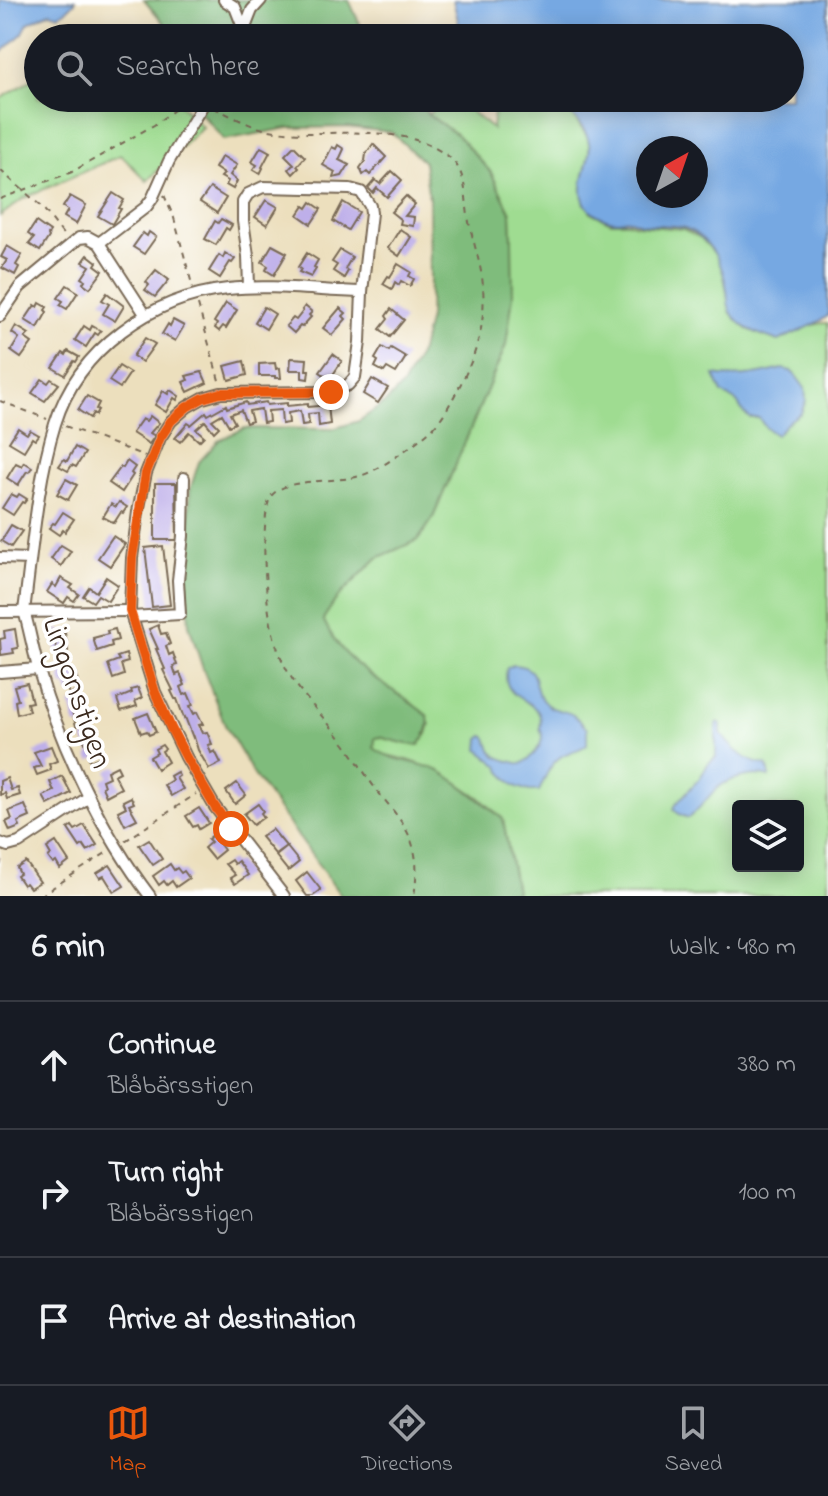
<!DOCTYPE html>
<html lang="en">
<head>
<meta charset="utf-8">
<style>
  body { margin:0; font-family:"Indie Flower",sans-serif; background:#20242c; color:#f1f3f6 }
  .controls { position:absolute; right:24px; bottom:24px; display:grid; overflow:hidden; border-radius:8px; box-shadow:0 4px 20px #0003 }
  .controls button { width:72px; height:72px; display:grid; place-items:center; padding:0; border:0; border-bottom:2px solid #363941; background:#171b24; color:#f1f3f6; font:40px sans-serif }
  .compass { position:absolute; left:636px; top:136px; width:72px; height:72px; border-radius:50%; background:#171b24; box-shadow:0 4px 20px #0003; rotate:40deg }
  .stop { position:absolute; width:24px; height:24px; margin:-18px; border:6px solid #ea580c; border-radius:50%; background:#fff }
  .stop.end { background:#ea580c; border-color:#fff; box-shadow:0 2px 8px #0008 }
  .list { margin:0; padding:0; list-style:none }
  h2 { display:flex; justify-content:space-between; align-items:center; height:104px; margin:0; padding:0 32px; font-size:34px }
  h2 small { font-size:26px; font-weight:400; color:#9ea1a6 }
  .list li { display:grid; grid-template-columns:52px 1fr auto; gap:24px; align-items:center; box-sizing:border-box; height:128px; padding:0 32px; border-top:2px solid #363941 }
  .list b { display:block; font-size:30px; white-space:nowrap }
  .list p { margin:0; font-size:26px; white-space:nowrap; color:#9ea1a6 }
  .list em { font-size:26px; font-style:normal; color:#9ea1a6 }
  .icon { flex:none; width:44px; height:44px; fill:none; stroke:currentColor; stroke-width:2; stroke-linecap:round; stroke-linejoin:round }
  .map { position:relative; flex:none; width:828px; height:896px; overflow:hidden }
  .search { position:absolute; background:#171b24; box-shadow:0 4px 20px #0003; left:24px; right:24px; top:24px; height:88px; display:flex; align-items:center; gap:20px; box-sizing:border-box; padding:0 28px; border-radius:44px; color:#9ea1a6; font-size:30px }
  .sheet { height:488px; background:#171b24 }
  nav { display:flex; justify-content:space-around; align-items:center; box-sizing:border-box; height:112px; border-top:2px solid #363941; background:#171b24; font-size:22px; color:#9ea1a6 }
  nav a { display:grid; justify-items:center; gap:4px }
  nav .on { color:#ea580c }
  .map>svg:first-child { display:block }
  .green { fill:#9fdc91; stroke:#6d8358; stroke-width:2; fill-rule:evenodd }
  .forest { fill:#7fbc7b; stroke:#5d734c; stroke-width:2 }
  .water { fill:#76a8e2; stroke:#586980; stroke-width:2; fill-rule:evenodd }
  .building { fill:#beafe9 }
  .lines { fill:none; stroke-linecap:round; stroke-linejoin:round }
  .minor-casing { stroke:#796956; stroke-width:14 }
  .path { stroke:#796956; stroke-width:2; stroke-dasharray:6 6; stroke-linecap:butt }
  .minor { stroke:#fff; stroke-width:10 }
  .route { stroke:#ea580c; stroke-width:10 }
  .labels { text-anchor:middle; stroke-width:7; stroke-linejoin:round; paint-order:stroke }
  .street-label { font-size:32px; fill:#3b2a1e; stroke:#fff }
</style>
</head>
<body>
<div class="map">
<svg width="828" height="896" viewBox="0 0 828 896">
  <rect width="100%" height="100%" fill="#fff"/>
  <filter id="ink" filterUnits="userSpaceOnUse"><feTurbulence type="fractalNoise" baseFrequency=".0125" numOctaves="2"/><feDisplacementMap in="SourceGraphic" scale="16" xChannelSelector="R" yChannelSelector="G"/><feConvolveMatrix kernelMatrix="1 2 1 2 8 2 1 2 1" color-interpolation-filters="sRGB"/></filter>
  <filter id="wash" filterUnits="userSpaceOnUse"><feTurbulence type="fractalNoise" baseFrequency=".006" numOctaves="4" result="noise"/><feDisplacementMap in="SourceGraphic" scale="32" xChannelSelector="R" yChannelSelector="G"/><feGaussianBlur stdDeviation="1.8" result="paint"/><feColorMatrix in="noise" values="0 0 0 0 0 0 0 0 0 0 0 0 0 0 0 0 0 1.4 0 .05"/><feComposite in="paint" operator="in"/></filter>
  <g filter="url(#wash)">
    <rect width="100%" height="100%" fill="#ecdfbd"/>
    <!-- green -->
    <g class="green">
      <path d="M38,76V98H174L202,127L147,181L121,155L24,198L0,216V99Z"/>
      <path d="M444,98H455L492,129L494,112L508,98H552L571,113L589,139V153L582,190L585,204L592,213L611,222H628L637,225L683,229L701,238L717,256L723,270L731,313L747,329L778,341C794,332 810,323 828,323V896H454L468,893L516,892L503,819L479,797L439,771L408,760L382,754L374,748L375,738L379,737L407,744L419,745L427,734L430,724L413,704L382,685L348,657L330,636L323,619L337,598L377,558L418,540L432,520L506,345L512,242L511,213L492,174L457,135L428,115ZM738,806H798V866H738Z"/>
    </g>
    <!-- forest -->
    <g class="forest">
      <path d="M144,0H349L366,38H167L170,30Z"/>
      <path d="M188,98H415L429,115L457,135L490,171L511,213L512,242L513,296L506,345L432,520L418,540L377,558L337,598L323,619C346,670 388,683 428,716C430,728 426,735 419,745L407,744L379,737L375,738L374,748C392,762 420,761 441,772C463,784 483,803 503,819L516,892L468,893L454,896H341L254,775L225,725L203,669L189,625L187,584L190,490L199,462L219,440L245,428L332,429L359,421L386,402L403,385L421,351L429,317L430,280L429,199L424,162L391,132L346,127L288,128L224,140Z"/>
    </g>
    <!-- water -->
    <g class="water">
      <path d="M0,0H75V2L67,10L59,15L50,12L28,23L23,33L0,54Z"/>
      <path d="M453,0H828V316C813,327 795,332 779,341C761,335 743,330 732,314C727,307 728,298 727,290C723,267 715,247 695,233C679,222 659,227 641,224C637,223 634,221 630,220C623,218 624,221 618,221C607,221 592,214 586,205C573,183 595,160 588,139C582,120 565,110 552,98H790V38H462ZM648,148H696V196H648Z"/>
      <path d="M782,369L791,371L796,376L805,388L806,400L801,413L789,421L776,435L765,427L759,418H750L744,413L737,402L722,393L714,375C737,379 759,375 782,369Z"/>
      <path d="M513,665C544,667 529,686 543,701C551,711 563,709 573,715C578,718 583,724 587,729V744C581,750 577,749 568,753C551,759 546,776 539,791H529L515,786L501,772L499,766L479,750L480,739L484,736L487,738C492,760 502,759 522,764C534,756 547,742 540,728C547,695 499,707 507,668Z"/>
      <path d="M719,723L721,725V734C732,749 747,763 766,765L769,771V777C755,772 726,779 715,790C705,800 699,810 688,818L679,814L674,809L676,804L700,778L708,764L716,757V724Z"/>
    </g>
    <g id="blocks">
      <!-- building -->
      <g class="building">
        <path d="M373,144L386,157L370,175L367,172L363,175L360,168L365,161L366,154Z"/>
        <path d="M338,145L344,149L339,160L349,165L342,176L333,178L335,172L323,165L332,147L336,149Z"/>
        <path d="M294,146L305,157L297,166L299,168L293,174L289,169L294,164L285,155Z"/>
        <path d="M261,147L270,152L262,167L263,168L260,174L253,170L257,165L252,162Z"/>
        <path d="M222,156L237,165L230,175L237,181L233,189L226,185L228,181L221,177L224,174L215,168Z"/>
        <path d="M392,171L402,180L387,197L377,188L373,193L368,188L375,180L380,184Z"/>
        <path d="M210,188L226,198L217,213L200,202Z"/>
        <path d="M113,193L124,200L119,208L121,209L112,224L98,216Z"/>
        <path d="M70,196L86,205L76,224L64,217L68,210L63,207Z"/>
        <path d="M406,196L415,204L405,216L414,217L413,226L400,224L401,220L391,212Z"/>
        <path d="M266,200L278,207L267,225L255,217Z"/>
        <path d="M311,202L321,209L311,224L298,215L304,206L307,208Z"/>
        <path d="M343,202L359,212L348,230L333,221Z"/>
        <path d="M221,219L232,225L229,230L226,228L216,245L205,239L215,221L218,223Z"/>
        <path d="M36,222L50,232L48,235L49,237L40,251L29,244L34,238L28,234Z"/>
        <path d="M400,229L411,237L399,256L388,248Z"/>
        <path d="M149,232L156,237L144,254L133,247L143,233L147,236Z"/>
        <path d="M272,245L287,253L274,275L266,270L268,266L262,262Z"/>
        <path d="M7,246L22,255L16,265L19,267L15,275L2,268L7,260L1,257Z"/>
        <path d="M340,250L352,257L345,269L348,271L344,278L333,271L337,265L332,262Z"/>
        <path d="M225,253L235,259L232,263L230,262L220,278L209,271L219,255L223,258Z"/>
        <path d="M307,253L318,260L314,267L316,269L311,277L299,272L301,269L298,267Z"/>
        <path d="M88,255L97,262L95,265L103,271L90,288L83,283L85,280L82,278L90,266L83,262Z"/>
        <path d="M398,264L411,272L409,276L414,279L410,286L401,281L399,285L395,282L392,289L383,284L388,276L390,277Z"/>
        <path d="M156,270L169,280L155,297L145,290L149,285L146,282Z"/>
        <path d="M67,285L78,292L67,309L60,305L63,301L58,298Z"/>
        <path d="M107,293L124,306L115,321L103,314L109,304L102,300Z"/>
        <path d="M40,303L47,307L45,310L47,312L38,328L25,320L35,305L38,307Z"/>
        <path d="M226,303L237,310L226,328L223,326L219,331L215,328L217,324L214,322Z"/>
        <path d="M305,306L312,312L309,315L311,317L302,327L300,326L294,333L286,326L293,318L296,320L303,311L302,310Z"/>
        <path d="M264,307L275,314L266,329L255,322Z"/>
        <path d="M340,308L346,313L343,316L346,319L332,335L323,328Z"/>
        <path d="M391,309L404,320L390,337L380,329L388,319L386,316Z"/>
        <path d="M173,320L184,326L175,341L162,334L168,324L170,326Z"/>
        <path d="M16,326L29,334L25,338L32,343L21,358L11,351L19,338L12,333Z"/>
        <path d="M84,326L90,330L92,326L101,331L98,335L95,333L86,347L75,340Z"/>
        <path d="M145,338L155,344L142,362L133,356Z"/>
        <path d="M382,347L389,351L391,348L406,357L396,373L387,368L384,372L375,367L378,361L375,359Z"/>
        <path d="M68,351L79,357L76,362L74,361L65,375L53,368L63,353L66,355Z"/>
        <path d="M333,354L342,361L330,379L320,372Z"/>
        <path d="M291,358L307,359L306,370H309L308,379L302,378V370H290Z"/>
        <path d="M244,361L247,375L229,380L225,366Z"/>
        <path d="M275,363L276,369L280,368L281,378H275V376H259V364Z"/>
        <path d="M119,366L130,373L120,388L109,381Z"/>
        <path d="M202,372L207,383L188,392L183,382L188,380L186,376Z"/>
        <path d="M42,379L48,383L51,379L59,384L45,401L32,393Z"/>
        <path d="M372,379L388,388L378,403L363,394Z"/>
        <path d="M170,390L179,396L177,400L174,398L166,412L155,405L163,391L168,394Z"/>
        <path d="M87,396L99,403L96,409L98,410L95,415L93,413L90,418L78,410Z"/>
        <path d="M246,402L247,405L266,402L267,405L287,403V406L308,404V407L328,405L330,424L319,426L318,413L308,414L309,424L302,425L300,411L288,413L289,423L282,424L281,410L268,411L269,422L263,423L261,409L249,411L252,421L246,423L241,410L230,414L235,423L229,426L222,414L212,420L219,427L214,432L205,421L196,429L204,436L199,441L189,432L180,442L175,438L188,423L191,425L206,412L208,415L226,405L227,408Z"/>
        <path d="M150,416L159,423L150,433L155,436L149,444L132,433L142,419L146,421Z"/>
        <path d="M18,428L27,434L30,430L39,435L35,440L32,438L24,451L9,442Z"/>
        <path d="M75,447L85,453L76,467L72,465L68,471L59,466L64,459L67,461Z"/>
        <path d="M127,461L135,467L131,473L133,475L122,492L109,483L121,467L123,468Z"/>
        <path d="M24,462L32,467L29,472L27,471L18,485L7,478L16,463L22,466Z"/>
        <path d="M66,479L77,485L68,500L57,494Z"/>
        <path d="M155,483H176L177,540H155Z"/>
        <path d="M11,494L17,497L19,494L27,499L24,503L22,502L13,515L2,508Z"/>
        <path d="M119,502L127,507L123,513L121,512L114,523L103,517L111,504L116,507Z"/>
        <path d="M63,512L74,519L65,532L63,530L59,535L49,528L53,523L55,524Z"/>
        <path d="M11,525L22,531L11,547L1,541Z"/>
        <path d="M113,536L125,544L110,566L98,558Z"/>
        <path d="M61,545L71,551L61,566L51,559Z"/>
        <path d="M163,546L170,605L152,607L145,548Z"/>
        <path d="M106,577L118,585L108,601L98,595L93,602L83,596L89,587L96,592Z"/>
        <path d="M61,578L73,585L70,588L79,594L74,601L68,597L64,603L47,592L52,584L56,587Z"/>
        <path d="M158,625L161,634L166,633L170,644L166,646L169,655L173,653L177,665L173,666L176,675L180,673L185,685L181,687L184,695L188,693L193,705L190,706L194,714L197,712L203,724L199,725L203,733L207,732L212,744L208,745L211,753L215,751L221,763L209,769L198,750L194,737L193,738L185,717L184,718L177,699H175L171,691L173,690L163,670L165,669L156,649H158L149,629Z"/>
        <path d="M15,629L18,648L13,649L14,653L1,655L0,639L5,638L4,631Z"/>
        <path d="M61,629L62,634L65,633L68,651L57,653L54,637H52L50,631Z"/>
        <path d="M115,629L118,640L111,642L112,646L97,651L93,638L108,634L107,631Z"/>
        <path d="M126,654L128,662L121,664L124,675L113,679L108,664L119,660L117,657Z"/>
        <path d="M70,667L71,672L75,671L80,691L69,694L66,685L63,686L60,677L62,676L60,670Z"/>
        <path d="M27,683L32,702L27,703L29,711L17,714L15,701L18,700L14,686Z"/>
        <path d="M138,688L142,698L135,701L137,706L121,711L117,699L132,693L131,690Z"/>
        <path d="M82,700L88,717L84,718L85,723L76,726L70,704Z"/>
        <path d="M148,713L156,732L149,735L147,731L141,733L135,718Z"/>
        <path d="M94,733L101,750L97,752L100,757L90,761L88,755L90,754L83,738Z"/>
        <path d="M162,745L165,749L162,751L168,762L157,769L150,757L157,753L155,749Z"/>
        <path d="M51,746L57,761L49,764L51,770L37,775L34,768L41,766L34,752Z"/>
        <path d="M117,766L120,772L114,775L121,788L106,796L102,787L104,786L102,780L109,777L107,771Z"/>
        <path d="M177,772L179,776L176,778L183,789L171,796L164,785L172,780L170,776Z"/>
        <path d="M62,776L71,793L48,805L43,796L54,791L50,782Z"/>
        <path d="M7,778L11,790L18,788L20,795L7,799L5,793L0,795V781Z"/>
        <path d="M237,783L246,795L235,804L226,791Z"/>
        <path d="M131,797L134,803L129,805L137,819L125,825L118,811L126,807L123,801Z"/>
        <path d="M258,804L263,811L261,813L264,817L253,825L244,814Z"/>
        <path d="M25,805L30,817L18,822L20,827L10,831L6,822L12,819L9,811Z"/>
        <path d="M199,808L209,823L199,829L197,825L193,827L186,816Z"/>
        <path d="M84,825L97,845L87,851L83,845L80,847L68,829L72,826L75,830Z"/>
        <path d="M272,829L286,846L275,854L261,837Z"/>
        <path d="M215,833L218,837L216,839L224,850L213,859L204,848L211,842L208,839Z"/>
        <path d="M149,839L162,859L153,865L139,845Z"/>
        <path d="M56,842L69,862L60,869L56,862L53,864L48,857L51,855L47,848Z"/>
        <path d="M287,847L299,862L288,871L276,856Z"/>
        <path d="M231,860L234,864L238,861L248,875L235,884L230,878L235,875L225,864Z"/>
        <path d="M26,862L40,882L30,888L26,883L23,885L17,876L20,874L17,868Z"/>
        <path d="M170,864L174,870L177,868L181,873L184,871L189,878L176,887L172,881L167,885L164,881L159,885L153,876Z"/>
        <path d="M110,865L124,886L114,892L104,876L100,878L97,873Z"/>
        <path d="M307,872L321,890L313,896H307L296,881Z"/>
      </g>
    </g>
  </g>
  <g filter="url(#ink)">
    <use href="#blocks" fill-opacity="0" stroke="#796956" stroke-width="2"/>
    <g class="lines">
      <!-- minor casing -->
      <g class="minor-casing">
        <g id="minor">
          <path d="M224,0L235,7L244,30"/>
          <path d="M241,38L252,10L261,0"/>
          <path d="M99,243L146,207L152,199L169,161L207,98"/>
          <path d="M249,287L248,256L243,221V202L248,194L263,187L350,189L361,192L370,206L371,213L362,292L360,342L355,377L348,385L331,392L221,393L203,398L187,407L171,421L160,438L146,473L138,512L132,558L130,611L155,692L186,757L215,807L284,896"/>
          <path d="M0,316L20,287L79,238L88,237L99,243L145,314"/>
          <path d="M0,558L30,559"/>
          <path d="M0,612L130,611"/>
          <path d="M132,617L180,614L178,580L183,536L184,478"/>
          <path d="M0,672L38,669"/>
          <path d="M0,843L8,846L19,843L89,797"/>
          <path d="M150,896C102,833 61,747 39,671C33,651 30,631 24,611C32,551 37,482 55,424C78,349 152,297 228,289C272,284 318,291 362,292"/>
        </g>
      </g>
      <!-- path -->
      <g class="path">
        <path d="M214,108C230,115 247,125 264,129C323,141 388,119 442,152C469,168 464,195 469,222C473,242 482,267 483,287C486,326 476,356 457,391C449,406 440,423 426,434C409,448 380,470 360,476C337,483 288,477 272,495C262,506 264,568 266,584C268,615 274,650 291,677C306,701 327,720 344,743C355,757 364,773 375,788C388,805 405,822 412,843C418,861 417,877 414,896"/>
        <path d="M0,170L42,207L65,237"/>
        <path d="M164,195L174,218L193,288"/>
        <path d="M0,199L72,172L154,125L174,110L192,105"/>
        <path d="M198,305L220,384"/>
        <path d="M0,401L47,419"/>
        <path d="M65,426L145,456"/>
        <path d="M125,841L196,794"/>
        <path d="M0,866L3,855"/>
        <path d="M40,896L109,851"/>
      </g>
      <!-- minor -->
      <use href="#minor" class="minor"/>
    </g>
  </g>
  <g class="lines" filter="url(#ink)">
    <!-- route -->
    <path class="route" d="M231,829L215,807L186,757L171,728L155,692L130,611L132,558L146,473L160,438L171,421L187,407L203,398L221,393L331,392"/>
  </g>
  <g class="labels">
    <!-- street labels -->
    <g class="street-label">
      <text transform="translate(79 692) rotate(71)" y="11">Lingonstigen</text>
    </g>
  </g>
</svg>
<div class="controls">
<button><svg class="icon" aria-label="layers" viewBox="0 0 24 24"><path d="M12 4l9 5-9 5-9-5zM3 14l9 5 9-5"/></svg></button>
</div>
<svg class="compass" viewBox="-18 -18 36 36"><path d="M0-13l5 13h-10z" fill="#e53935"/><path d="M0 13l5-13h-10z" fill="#9ea1a6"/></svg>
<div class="stop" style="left:231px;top:829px"></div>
<div class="stop end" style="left:331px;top:392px"></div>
<div class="search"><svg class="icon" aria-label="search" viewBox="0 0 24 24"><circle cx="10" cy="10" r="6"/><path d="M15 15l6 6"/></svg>Search here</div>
</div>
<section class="sheet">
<h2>6 min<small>Walk · 480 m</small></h2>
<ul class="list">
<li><svg class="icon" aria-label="ahead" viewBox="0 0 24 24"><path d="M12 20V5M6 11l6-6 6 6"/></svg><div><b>Continue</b><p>Blåbärsstigen</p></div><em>380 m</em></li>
<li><svg class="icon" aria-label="right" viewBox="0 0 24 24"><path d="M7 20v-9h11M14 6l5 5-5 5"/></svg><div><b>Turn right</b><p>Blåbärsstigen</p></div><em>100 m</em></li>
<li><svg class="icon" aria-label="arrive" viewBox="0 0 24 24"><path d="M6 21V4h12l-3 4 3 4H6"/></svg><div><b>Arrive at destination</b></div></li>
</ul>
</section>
<nav>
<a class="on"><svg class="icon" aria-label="map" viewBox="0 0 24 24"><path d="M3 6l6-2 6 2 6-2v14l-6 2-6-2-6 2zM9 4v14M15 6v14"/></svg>Map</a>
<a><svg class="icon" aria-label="directions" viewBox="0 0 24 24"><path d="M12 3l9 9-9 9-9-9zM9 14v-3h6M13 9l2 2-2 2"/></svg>Directions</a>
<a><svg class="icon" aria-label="saved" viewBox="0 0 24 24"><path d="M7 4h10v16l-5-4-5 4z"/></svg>Saved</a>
</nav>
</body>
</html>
